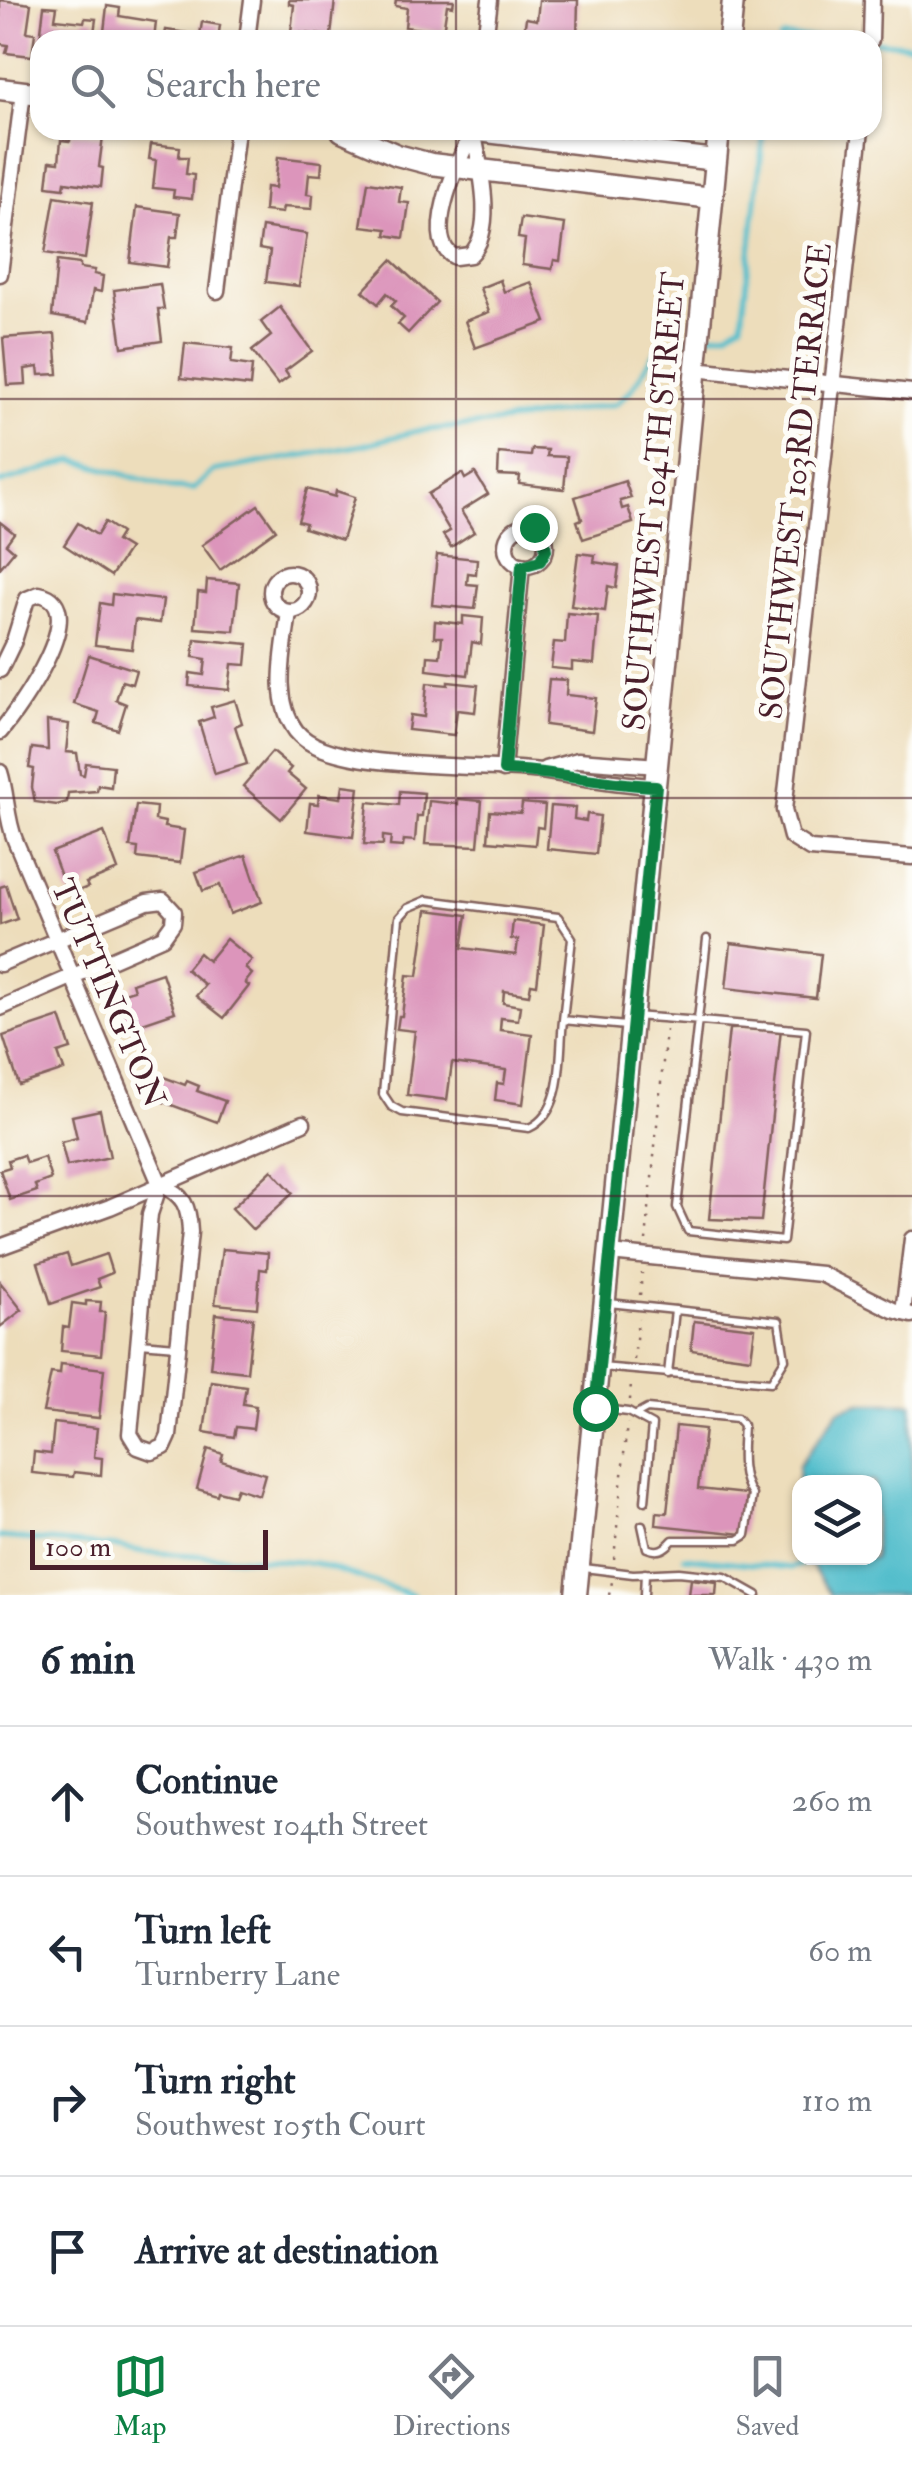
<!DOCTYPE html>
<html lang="en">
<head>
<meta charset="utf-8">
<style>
  body { margin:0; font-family:"IM FELL Double Pica",serif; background:#f6f6f7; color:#1f2937 }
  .controls { position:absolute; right:30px; bottom:30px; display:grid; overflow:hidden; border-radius:20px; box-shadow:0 2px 8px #0004 }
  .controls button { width:90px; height:90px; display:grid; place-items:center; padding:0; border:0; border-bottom:2px solid #e0e1e3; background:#fff; color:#1f2937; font:50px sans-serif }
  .scale { position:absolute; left:30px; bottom:25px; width:238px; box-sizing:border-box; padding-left:10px; border:5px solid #4a1f2b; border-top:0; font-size:28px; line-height:35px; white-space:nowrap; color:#4a1f2b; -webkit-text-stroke:8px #fdfcf7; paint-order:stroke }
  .stop { position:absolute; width:30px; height:30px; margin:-22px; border:8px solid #0b8043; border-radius:50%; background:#fff }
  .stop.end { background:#0b8043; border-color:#fff; box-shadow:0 2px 10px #0008 }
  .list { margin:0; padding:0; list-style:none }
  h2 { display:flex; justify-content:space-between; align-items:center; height:130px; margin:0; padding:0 40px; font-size:42px }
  h2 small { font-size:32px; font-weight:400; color:#747a83 }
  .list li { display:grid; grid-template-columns:65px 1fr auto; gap:30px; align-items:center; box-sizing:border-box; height:150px; padding:0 40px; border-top:2px solid #e0e1e3 }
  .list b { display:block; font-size:38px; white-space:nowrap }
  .list p { margin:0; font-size:32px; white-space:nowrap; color:#747a83 }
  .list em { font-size:32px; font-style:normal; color:#747a83 }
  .icon { flex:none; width:55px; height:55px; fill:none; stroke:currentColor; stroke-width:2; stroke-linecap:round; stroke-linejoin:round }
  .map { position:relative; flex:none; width:912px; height:1595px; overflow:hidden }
  .search { position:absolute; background:#fff; box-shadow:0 2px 8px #0004; left:30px; right:30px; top:30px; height:110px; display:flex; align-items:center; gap:25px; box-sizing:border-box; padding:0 35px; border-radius:30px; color:#747a83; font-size:38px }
  .sheet { height:730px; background:#fff }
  nav { display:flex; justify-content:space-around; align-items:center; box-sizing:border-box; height:140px; border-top:2px solid #e0e1e3; background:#fff; font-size:28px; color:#747a83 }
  nav a { display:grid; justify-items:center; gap:5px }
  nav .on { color:#0b8043 }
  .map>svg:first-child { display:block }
  .water { fill:#52becc; stroke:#4e6e7c; stroke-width:2.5 }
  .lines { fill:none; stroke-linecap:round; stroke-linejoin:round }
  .stream { stroke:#52becc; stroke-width:5 }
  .building { fill:#dc95bb }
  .lane-casing { stroke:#83625d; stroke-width:11 }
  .street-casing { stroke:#83625d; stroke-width:19 }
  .secondary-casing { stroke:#83625d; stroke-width:25 }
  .path { stroke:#83625d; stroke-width:2.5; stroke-dasharray:2.5 8; stroke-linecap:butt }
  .lane { stroke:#fff; stroke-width:6 }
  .street { stroke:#fff; stroke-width:14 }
  .secondary { stroke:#fff; stroke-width:20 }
  .route { stroke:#0b8043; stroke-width:12 }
  .grid { fill:none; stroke:#4a1f2b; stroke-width:2.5; stroke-opacity:0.55 }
  .labels { text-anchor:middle; stroke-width:10; stroke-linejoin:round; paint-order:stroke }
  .street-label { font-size:32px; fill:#4a1f2b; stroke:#fdfcf7 }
</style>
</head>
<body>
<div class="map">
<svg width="912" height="1595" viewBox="0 0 912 1595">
  <rect width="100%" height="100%" fill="#fdfcf7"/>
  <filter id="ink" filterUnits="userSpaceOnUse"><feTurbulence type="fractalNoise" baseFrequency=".01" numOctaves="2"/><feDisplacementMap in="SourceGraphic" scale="20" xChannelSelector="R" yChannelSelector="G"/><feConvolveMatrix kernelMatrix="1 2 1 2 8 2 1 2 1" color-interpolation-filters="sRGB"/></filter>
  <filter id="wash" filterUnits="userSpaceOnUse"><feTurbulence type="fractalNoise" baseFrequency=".0048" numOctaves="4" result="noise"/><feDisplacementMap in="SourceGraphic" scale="40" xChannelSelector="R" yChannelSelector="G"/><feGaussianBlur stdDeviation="2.25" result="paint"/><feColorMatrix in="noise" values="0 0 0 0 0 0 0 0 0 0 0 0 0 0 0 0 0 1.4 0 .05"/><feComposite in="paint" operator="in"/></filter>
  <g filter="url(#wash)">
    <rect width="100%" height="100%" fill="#edddbb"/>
    <!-- water -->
    <path class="water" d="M860,1403H912V1595H831L806,1558H874V1482H800L799,1543L795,1533L799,1465L839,1410Z"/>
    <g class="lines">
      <!-- stream -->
      <g class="stream">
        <path d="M780,40L784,37L863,40"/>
        <path d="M875,41L912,45"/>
        <path d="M702,336L728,332L742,323L764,130"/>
        <path d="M0,483L74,460L171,488L194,489L213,471L363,445L417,431L487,424L616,404L631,390L661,344L691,339"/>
        <path d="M0,1537L119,1547L144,1552L315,1563L413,1595"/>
        <path d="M684,1557L791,1568L810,1562"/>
      </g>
    </g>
    <g id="blocks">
      <!-- building -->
      <g class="building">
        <path d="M0,0L31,4L27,32L35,33L32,56L6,53L8,45L0,44Z"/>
        <path d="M289,0H335L331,36L291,32L294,5L289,4Z"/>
        <path d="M396,0H454L453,6L447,5L443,32L405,27L407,8L395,6Z"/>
        <path d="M539,0H578L577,40H523L526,18L537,20Z"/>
        <path d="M44,6L57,7L55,19L84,22L85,18L96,19L93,40H40Z"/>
        <path d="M107,6L120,8L119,16L156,22L154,40H103Z"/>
        <path d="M202,22L220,25L218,40H164L166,30L200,35Z"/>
        <path d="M71,132L103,136L99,167L103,168L101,187L65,182L64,188L47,186L50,161L59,162L61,140L70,141Z"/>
        <path d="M151,144L180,147L179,157H188L186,174L194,175L192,199L173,197L174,190L153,188L156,160L149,159Z"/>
        <path d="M278,157L322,162L321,175L309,174L307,194L313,195L312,209L283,207L282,213L264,211L266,187L275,188Z"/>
        <path d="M368,182L401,187L399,202L409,203L404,238L386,235L387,229L361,226Z"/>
        <path d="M55,196L93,202L85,259L45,253Z"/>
        <path d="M137,207L180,213L177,237H171L167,267L130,262Z"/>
        <path d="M521,218L565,224L560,261L554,260L552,269L522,265L525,239L518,238Z"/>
        <path d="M262,227L307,234L299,286L266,282L270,251L259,249Z"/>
        <path d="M392,260L437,302L408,333L398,324L404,318L391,306L396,301L387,293L378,304L363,291Z"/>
        <path d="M57,261L80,264V268L95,270L94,274L103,276L101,292L93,290L88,322L52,316Z"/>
        <path d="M500,280L504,292L531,282L546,322L475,348L465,321L489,312L480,288Z"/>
        <path d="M160,284L164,309H158L162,341L122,347L114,290Z"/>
        <path d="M280,307L312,351L285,371L289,377L278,385L252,351L271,336L261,322Z"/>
        <path d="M55,334L58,374L39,375L38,367L25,369L26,384L7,385L3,338Z"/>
        <path d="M185,343L233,348L231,363L252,366L250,386L181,378Z"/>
        <path d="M532,449L548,450L547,456L567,457L564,489L519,484L520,476L498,475L499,453L531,456Z"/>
        <path d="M462,473L465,479L475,473L488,494L461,511L474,532L451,547L443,535L450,531L428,494Z"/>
        <path d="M625,481L631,498L620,501L622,509L628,507L633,523L583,539L577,521L582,519L575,497Z"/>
        <path d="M307,489L335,497L336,491L355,497L342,540L304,528L306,523L298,521Z"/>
        <path d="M258,505L276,530L220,570L202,545Z"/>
        <path d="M0,522L14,533L6,544L14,551L0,568Z"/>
        <path d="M105,522L121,533L116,541L129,549L111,576L64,545L78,523L97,535Z"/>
        <path d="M578,553L595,555L594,562L619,566L616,588L608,586L605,611L571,606Z"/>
        <path d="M437,555L477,559L476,574L468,573L467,584L478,585L475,609L432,605Z"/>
        <path d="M207,580L239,583L234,631L195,628L198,592L206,593Z"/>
        <path d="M112,594L163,600L160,623L135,620L132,649L95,645L100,603L111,605Z"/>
        <path d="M567,613L598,616L594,664L572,662V670L551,668L554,642L565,643Z"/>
        <path d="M463,616L483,618L481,644L472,642L468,675L427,670L428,656L440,657L442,637H434L435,621L463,624Z"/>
        <path d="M195,639L248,644L246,665L232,664L229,690L189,686L190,673L204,675L206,659L193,657Z"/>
        <path d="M89,655L136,670L132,684L122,681L116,700L126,704L118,730L96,723L99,712L74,704Z"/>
        <path d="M549,679L567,680L566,695L596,698L592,731L545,725Z"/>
        <path d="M448,682L478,685L475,712L457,710L454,735L408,730L410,715L424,717L427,683L448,685Z"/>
        <path d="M235,700L242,723L235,726L247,764L215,774L199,722L214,717L211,707Z"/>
        <path d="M47,721L69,724L66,752L77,753L80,774L84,775L86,763L113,766L111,787L98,785L97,791L68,793L67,802L57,805L35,802L32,787L34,769L29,768L32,748L48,750Z"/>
        <path d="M272,752L291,768L287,773L306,789L281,819L243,786Z"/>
        <path d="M343,785L359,787L353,837L307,831L310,803L318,804L319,795L341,798Z"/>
        <path d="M400,791L424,793L422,816H417L415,841L404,840L403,847L390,846L391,837L383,836V845L364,844L368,802L399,805Z"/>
        <path d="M458,799L482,801L478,846L425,844L429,801L458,804Z"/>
        <path d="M522,803L545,805L543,828L537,827L535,845L488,841L490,811L521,813Z"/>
        <path d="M136,805L156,807L155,820L165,822L164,827L184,830L180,863L137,858L138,848L130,847Z"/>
        <path d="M551,806L575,808L574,819L586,821L587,814L600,816L596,854L547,849Z"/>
        <path d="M104,832L118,870L86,883L88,887L68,895L52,852Z"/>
        <path d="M246,855L262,902L230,914L220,885L203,891L196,872Z"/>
        <path d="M6,885L17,919L0,925V887Z"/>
        <path d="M427,910L467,915L462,948L516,955L518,940L511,939L513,921L544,925L537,985L531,984L529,995L504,991L503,1003L520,1006L518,1020L501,1018L500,1030L532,1034L523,1104L495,1100L497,1083L504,1084L506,1070L452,1063L447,1100L407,1095L415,1031L397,1029L399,1016H402L407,975L418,976Z"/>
        <path d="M226,939L252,960L245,968L252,974L245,983L249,986L224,1018L196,996L205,985L186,969L199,953L208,961Z"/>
        <path d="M731,943L821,954L816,998L726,988Z"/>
        <path d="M162,973L175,1012L125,1029L114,996L134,990L132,983Z"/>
        <path d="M60,1017L71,1049L58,1053L64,1070L19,1085L3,1036Z"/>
        <path d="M781,1028L761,1221L709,1219L729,1029Z"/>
        <path d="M158,1075L185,1085L187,1081L199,1086L197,1091L225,1101L217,1122L150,1097Z"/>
        <path d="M100,1110L110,1157L67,1166L61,1142L77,1138L72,1116Z"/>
        <path d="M23,1155L26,1163L44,1157L51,1179L35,1185L37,1191L10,1200L0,1170L10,1167L8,1160Z"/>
        <path d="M272,1170L293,1193L253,1230L232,1208Z"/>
        <path d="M222,1249L268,1253L267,1270L260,1269L257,1308L215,1304Z"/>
        <path d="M67,1254L71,1266L106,1254L112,1273L97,1279L100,1287L51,1304L38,1263Z"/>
        <path d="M0,1282L22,1310L0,1327Z"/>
        <path d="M86,1301L101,1302L100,1312H105L101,1355L61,1351L63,1327L69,1328L72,1303L86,1305Z"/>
        <path d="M216,1314L253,1318L247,1372L210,1368Z"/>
        <path d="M694,1321L755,1328L751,1358L691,1350Z"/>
        <path d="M61,1364L104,1369L99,1418L43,1412L51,1373L60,1374Z"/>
        <path d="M211,1381L246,1386L243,1404L256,1406L253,1429L236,1427L234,1437L204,1432Z"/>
        <path d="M54,1423L97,1428L94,1457L102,1458L101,1475L74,1472L73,1477L32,1473L34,1452L51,1454Z"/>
        <path d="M676,1426L705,1429L698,1489L747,1494L743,1534L656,1525L657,1512L667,1513Z"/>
        <path d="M208,1449L223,1454L221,1461L265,1474L259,1495L237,1488L234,1495L218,1491L217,1495L197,1489Z"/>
        <path d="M691,1579L717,1582L716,1595H689Z"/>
      </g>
    </g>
  </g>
  <g filter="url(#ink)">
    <use href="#blocks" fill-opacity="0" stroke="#83625d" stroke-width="2.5"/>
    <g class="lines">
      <!-- lane casing -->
      <g class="lane-casing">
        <g id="lane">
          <path d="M634,1016C692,1020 749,1025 806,1030L783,1241L688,1231L677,1207L707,939"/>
          <path d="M563,1020C559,1055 565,1112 529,1128L402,1112L391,1106L383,1094L399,918L408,908L427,900L558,917L572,938L563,1020L626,1026"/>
          <path d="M140,1343L177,1346"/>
          <path d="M601,1367L771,1382L785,1359L779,1321L609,1303"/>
          <path d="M668,1374L675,1310"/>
          <path d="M596,1408L628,1412L652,1425L645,1501"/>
          <path d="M638,1414L647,1409L737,1418L743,1425C742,1448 738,1475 752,1495L746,1535L738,1540H673C665,1549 659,1553 647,1548L642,1525"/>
          <path d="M584,1568L633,1574L679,1572L725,1577L757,1595"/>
          <path d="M644,1595L645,1573"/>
        </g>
      </g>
      <!-- street casing -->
      <g class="street-casing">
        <g id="street">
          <path d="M247,40L252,0"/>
          <path d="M485,40L490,0"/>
          <path d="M871,40L872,0"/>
          <path d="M473,130C479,163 497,230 470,255L455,257C419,240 461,156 473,130Z"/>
          <path d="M861,130L784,810L791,837L810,849L912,857"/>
          <path d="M0,274L23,92"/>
          <path d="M217,291L237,130"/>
          <path d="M695,369L912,392"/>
          <circle cx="526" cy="546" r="20"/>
          <circle cx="290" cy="592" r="19"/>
          <path d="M289,611C285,649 271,697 296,731C329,774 487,763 541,771C579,777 617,784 655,786"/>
          <path d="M0,670L14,641L27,599L39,594C95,604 17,712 0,732"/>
          <path d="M545,769L578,760L658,766"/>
          <path d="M503,770L522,565"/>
          <path d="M0,772C7,794 6,818 15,840L160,1184C184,1195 189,1206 190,1232L169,1436L164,1447L152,1452L138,1447L130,1434L150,1214L160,1184"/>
          <path d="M0,964L147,902L163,900L174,912L173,923L163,937L0,1008"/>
          <path d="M0,1247L110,1207L303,1123"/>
          <path d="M610,1253L821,1274L893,1310L912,1315"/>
          <path d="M903,1313L912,1239"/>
        </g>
      </g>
      <!-- secondary casing -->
      <g class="secondary-casing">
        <g id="secondary">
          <path d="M729,40L733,0"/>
          <path d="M0,89L40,94"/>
          <path d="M470,130L715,160"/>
          <path d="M342,131L397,155L431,164L712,198"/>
          <path d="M576,1595L719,130"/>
        </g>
      </g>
      <!-- path -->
      <g class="path">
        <path d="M646,1241L666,1030"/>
        <path d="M640,1295L642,1273"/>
        <path d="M634,1360L638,1318"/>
        <path d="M630,1400L631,1383"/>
        <path d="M614,1559L627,1423"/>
        <path d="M609,1595L612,1582"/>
      </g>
      <!-- lane -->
      <use href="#lane" class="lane"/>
      <!-- street -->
      <use href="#street" class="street"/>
      <!-- secondary -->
      <use href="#secondary" class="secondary"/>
    </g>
  </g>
  <g class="lines" filter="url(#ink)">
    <!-- route -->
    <path class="route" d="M534,527L543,534L546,550L540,561L522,566L504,770C555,771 604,785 656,786L595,1408"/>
  </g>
  <!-- grid -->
  <path class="grid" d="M456,0V40M456,130V1595M0,399H912M0,798H912M0,1196H912"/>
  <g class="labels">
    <!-- street labels -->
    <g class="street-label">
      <text transform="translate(795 481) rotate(-84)" y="11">SOUTHWEST 103RD TERRACE</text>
      <text transform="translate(653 501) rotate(-85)" y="11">SOUTHWEST 104TH STREET</text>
      <text transform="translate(109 993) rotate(67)" y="11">TUTTINGTON</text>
    </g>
  </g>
</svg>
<div class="controls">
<button><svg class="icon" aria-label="layers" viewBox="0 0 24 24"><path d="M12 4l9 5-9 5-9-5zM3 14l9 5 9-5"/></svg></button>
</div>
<div class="scale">100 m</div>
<div class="stop" style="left:595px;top:1408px"></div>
<div class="stop end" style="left:534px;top:527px"></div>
<div class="search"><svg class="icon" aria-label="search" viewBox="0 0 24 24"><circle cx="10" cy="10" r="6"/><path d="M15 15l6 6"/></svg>Search here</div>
</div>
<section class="sheet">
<h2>6 min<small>Walk · 430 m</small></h2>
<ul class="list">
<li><svg class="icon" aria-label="ahead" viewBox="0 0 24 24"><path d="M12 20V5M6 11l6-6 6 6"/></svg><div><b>Continue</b><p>Southwest 104th Street</p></div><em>260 m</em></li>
<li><svg class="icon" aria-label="left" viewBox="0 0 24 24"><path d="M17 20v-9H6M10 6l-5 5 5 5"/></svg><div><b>Turn left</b><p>Turnberry Lane</p></div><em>60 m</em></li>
<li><svg class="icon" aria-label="right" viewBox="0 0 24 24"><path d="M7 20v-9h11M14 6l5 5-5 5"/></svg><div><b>Turn right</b><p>Southwest 105th Court</p></div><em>110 m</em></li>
<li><svg class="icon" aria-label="arrive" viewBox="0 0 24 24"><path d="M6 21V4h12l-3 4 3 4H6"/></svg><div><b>Arrive at destination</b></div></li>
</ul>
</section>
<nav>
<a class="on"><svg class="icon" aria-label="map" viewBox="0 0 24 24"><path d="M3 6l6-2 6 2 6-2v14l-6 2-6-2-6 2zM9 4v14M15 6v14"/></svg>Map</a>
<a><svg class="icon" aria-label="directions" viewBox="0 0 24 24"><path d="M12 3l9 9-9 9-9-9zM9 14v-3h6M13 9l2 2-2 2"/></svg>Directions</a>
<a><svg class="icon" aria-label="saved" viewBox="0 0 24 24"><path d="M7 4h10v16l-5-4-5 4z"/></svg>Saved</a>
</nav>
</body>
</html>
